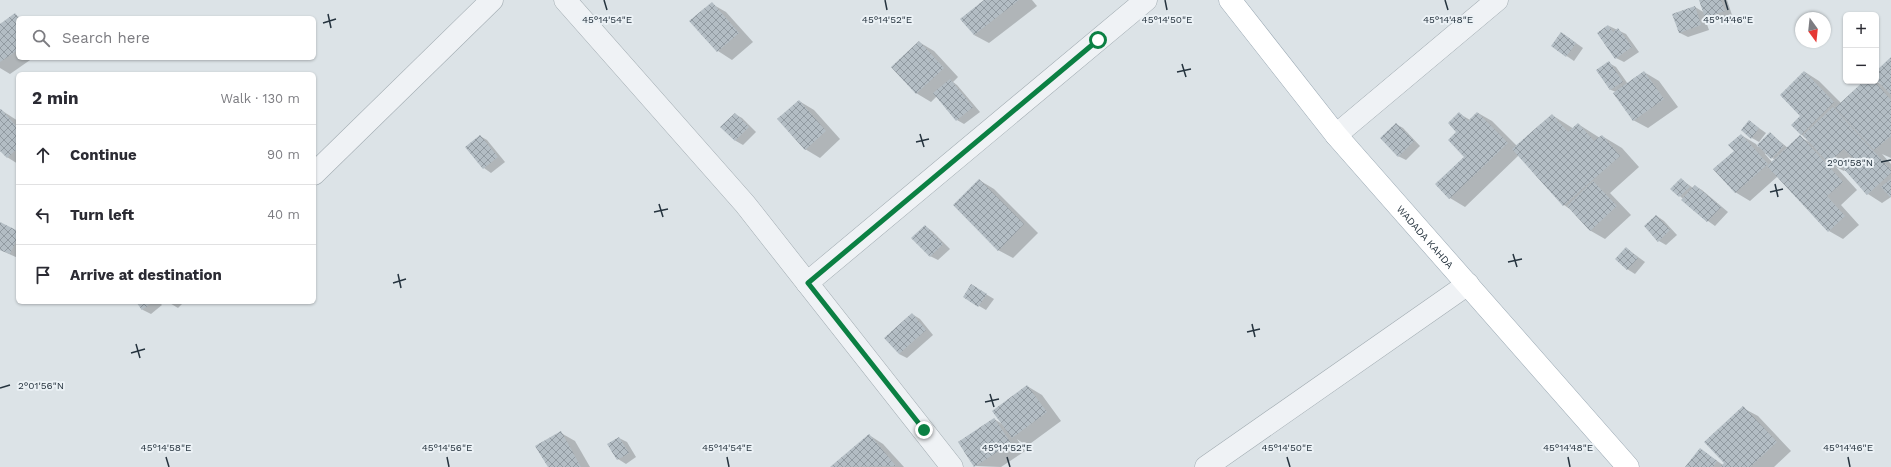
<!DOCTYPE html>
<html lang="en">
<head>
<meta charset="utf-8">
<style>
  body { margin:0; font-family:"Work Sans",sans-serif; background:#f2f2f3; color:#2b2b33 }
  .controls { position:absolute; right:12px; top:12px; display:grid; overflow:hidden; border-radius:6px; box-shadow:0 1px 3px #0004 }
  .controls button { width:36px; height:36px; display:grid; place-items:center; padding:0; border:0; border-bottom:1px solid #e1e1e2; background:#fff; color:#2b2b33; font:20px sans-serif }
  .compass { position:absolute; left:1795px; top:12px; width:36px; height:36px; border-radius:50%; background:#fff; box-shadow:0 1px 3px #0004; rotate:165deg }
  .stop { position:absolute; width:12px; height:12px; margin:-9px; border:3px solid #0b8043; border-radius:50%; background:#fff }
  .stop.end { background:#0b8043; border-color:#fff; box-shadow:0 1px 4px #0008 }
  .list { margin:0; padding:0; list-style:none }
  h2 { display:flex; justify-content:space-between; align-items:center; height:52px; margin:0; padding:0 16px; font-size:17px }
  h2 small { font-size:13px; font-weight:400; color:#7c7c81 }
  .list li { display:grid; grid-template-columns:26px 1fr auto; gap:12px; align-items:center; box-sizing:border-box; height:60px; padding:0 16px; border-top:1px solid #e1e1e2 }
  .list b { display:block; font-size:15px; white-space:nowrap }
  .list em { font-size:13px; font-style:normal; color:#7c7c81 }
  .icon { flex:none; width:22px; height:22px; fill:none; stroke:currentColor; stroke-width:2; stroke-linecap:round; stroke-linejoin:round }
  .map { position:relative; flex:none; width:1891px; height:467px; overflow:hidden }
  .search { position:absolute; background:#fff; box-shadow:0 1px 3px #0004; left:16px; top:16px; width:300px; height:44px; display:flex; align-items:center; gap:10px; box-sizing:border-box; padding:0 14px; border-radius:6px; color:#7c7c81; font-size:15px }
  .panel { position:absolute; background:#fff; box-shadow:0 1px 3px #0004; left:16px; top:72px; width:300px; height:232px; border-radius:6px }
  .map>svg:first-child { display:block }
  .shadow { fill:#0003; fill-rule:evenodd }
  .building { fill:url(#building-cross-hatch) }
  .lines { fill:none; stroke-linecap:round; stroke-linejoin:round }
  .minor-casing { stroke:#a1abb1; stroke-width:23 }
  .major-casing { stroke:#9ba9b4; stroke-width:23 }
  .minor { stroke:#eff2f5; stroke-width:22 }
  .major { stroke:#fff; stroke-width:22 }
  .route { stroke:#0b8043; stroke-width:5 }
  .ticks { fill:none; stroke:#25333e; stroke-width:1.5 }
  .labels { text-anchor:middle; stroke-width:4; stroke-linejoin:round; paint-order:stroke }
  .street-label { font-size:10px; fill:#25333e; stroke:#ebf1f5 }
  .ticks-label { font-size:10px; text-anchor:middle; fill:#25333e; stroke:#ebf1f5; stroke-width:4; stroke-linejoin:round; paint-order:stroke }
</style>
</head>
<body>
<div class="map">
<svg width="1891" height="467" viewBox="0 0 1891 467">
  <defs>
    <pattern id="building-cross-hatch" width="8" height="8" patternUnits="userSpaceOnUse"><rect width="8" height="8" fill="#b3bdc4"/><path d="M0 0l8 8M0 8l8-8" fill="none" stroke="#919aa1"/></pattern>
  </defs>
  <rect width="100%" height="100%" fill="#dce3e7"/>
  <!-- shadow -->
  <g class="shadow">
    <path d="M985,0H1032L1037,6L989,43L974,35Z"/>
    <path d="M1700,0H1727L1732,15L1714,22L1704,16L1709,30L1688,37L1680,33L1674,15L1695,7L1705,13Z"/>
    <path d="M712,4L726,12L753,42L732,60L718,51Z"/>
    <path d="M15,15L21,18H18V58H33L10,74L0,68V25Z"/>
    <path d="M1609,26L1626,34L1639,52L1624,62L1616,58Z"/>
    <path d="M1562,33L1583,48L1574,61L1552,46Z"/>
    <path d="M919,42L934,51L958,77L953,82L957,85L980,112L964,124L957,120L937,96L931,102L916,93Z"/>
    <path d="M1891,58V161V158L1882,154L1891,164V197L1882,203L1868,194L1845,170L1844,171L1836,167L1857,190L1841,205L1859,225L1843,239L1829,231L1778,176L1750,201L1735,192V151L1741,135L1756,144L1758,147L1770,133L1788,148L1800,137L1809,142L1801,134L1805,72L1819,81L1841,103L1866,81H1876L1882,85L1876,77V72ZM1766,153L1775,160L1772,162L1765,154Z"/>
    <path d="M1609,63L1616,67L1628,84L1644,72L1659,81L1678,107L1648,128L1633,120L1616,92L1611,90L1597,71Z"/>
    <path d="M799,101L814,110L840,139L820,158L805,149Z"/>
    <path d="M1,110L18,121V164L7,157L0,149Z"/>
    <path d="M1478,113L1492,121L1517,146L1552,115L1574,129L1578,124L1600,138L1602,136L1622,148L1639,167L1610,193L1631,215L1605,239L1591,231L1571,210L1564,205L1519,155L1465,207L1450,198L1466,157L1457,132L1460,114L1470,120Z"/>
    <path d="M735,114L742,118L756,132L743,145L736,141L722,127Z"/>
    <path d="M1749,121L1766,133L1759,142L1752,138Z"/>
    <path d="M1396,124L1403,128L1420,146L1406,160L1398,156Z"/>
    <path d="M480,136L487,140L505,162L491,173L484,168Z"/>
    <path d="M1681,179L1693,188L1695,186L1702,190L1728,212L1715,226L1708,221L1672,189Z"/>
    <path d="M979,180L994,189L1038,233L1013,258L998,250Z"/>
    <path d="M1657,216L1664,221L1677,235L1666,245L1659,241Z"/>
    <path d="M0,223L18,232V258L0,250Z"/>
    <path d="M925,226L932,231L950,249L938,260L930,256Z"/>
    <path d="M1626,248L1645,262L1635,274L1627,269Z"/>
    <path d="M979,290L994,299L986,310L964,297Z"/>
    <path d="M137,302H159L162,305L151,314L143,310Z"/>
    <path d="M168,302H184L178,308Z"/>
    <path d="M912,314L920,319L933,335L907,358L899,354Z"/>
    <path d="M1027,386L1042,395L1061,421L1027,446L1017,439L1025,451L1001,467L975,466L994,419L1004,425Z"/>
    <path d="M1743,408L1758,416L1791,451L1774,467H1686L1700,449L1723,465L1725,463Z"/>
    <path d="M561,433L575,441L590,467H549Z"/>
    <path d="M869,435L883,444L904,467H832Z"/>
    <path d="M619,438L627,442L636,457L626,464L618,459Z"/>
  </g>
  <!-- building -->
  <g class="building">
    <path d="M984,0H1019L974,35L960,19Z"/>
    <path d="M1699,0H1721L1725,11L1705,18Z"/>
    <path d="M712,2L739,33L717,52L689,21Z"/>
    <path d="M1695,6L1701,25L1679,33L1672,14Z"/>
    <path d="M15,13L18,17V50L0,62V24Z"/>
    <path d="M1608,25L1613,32L1618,28L1632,47L1615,59L1597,33Z"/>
    <path d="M1561,32L1576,43L1566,57L1551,46Z"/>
    <path d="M919,41L944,68L916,94L891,67Z"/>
    <path d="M1891,57V95L1876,79V71Z"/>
    <path d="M1609,61L1623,82L1610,90L1596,70Z"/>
    <path d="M1644,71L1664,99L1633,121L1613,93Z"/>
    <path d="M1804,71L1834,102L1801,135L1791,125L1800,116L1780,95Z"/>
    <path d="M950,79L973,107L956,121L933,93Z"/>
    <path d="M1864,81H1874L1891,100V136L1874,150L1835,108Z"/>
    <path d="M799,100L826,131L805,150L777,119Z"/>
    <path d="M1833,107L1891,170V173L1867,195L1843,168L1853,158L1844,149L1828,163L1803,135Z"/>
    <path d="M0,109H1L18,128V148L7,158L0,151Z"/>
    <path d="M1459,112L1468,121L1477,112L1508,143L1449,199L1435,184L1464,157L1448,140L1456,132L1448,123Z"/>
    <path d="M735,113L749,127L735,141L720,127Z"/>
    <path d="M1552,114L1568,132L1578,123L1594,141L1602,135L1620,156L1563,206L1512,149Z"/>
    <path d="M1749,120L1759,128L1751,139L1741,130Z"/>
    <path d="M1396,123L1414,141L1398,157L1380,138Z"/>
    <path d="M1770,132L1784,146L1771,159L1757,145Z"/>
    <path d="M1741,134L1768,164L1735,193L1713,169L1734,151L1728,145Z"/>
    <path d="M480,135L498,157L483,169L465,147Z"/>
    <path d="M1800,135L1843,182L1827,196L1845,216L1828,232L1767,166Z"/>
    <path d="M1681,178L1690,187L1679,197L1670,189Z"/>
    <path d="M979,179L1024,224L998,251L953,205Z"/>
    <path d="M1891,179V196L1890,197L1881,187Z"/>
    <path d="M1593,181L1617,206L1590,231L1567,206Z"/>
    <path d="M1695,185L1721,207L1707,222L1681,200Z"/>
    <path d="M1656,215L1670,230L1658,242L1644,226Z"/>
    <path d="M0,222L18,231V237L10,254L0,250Z"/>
    <path d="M925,225L943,244L930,257L911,238Z"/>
    <path d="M1626,247L1638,258L1627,270L1615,259Z"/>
    <path d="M971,284L987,294L978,307L963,297Z"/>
    <path d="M136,302H153L142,310Z"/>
    <path d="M912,313L926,330L899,354L884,338Z"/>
    <path d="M1027,385L1047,412L1012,438L992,411Z"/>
    <path d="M1743,406L1777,442L1750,467H1720L1724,463L1704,442Z"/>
    <path d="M994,418L1011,443L974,467L958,442Z"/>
    <path d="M561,431L581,467H548L535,446Z"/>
    <path d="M869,434L896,466L830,467Z"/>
    <path d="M619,437L629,453L617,460L607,444Z"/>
    <path d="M1700,448L1717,461L1713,467H1685Z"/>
  </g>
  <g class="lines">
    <!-- minor casing -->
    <g class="minor-casing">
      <g id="minor">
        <path d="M565,0L745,204L952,467"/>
        <path d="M1336,135L1497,0"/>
        <path d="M314,174L492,0"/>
        <path d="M807,283L1146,0"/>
        <path d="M1206,467L1468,284"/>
      </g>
    </g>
    <!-- major casing -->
    <g class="major-casing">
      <g id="major">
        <path id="s1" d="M1230,0L1336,135L1628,467"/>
      </g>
    </g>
    <!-- minor -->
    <use href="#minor" class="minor"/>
    <!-- major -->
    <use href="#major" class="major"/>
  </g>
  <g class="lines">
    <!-- route -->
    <path class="route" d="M924,430L808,283L1098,40"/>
  </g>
  <!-- ticks -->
  <path class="ticks" d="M604,0L607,10M885,0L887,10M1165,0L1167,10M1445,0L1448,10M1725,0L1728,10M328,14L331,28M323,23L336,19M1182,64L1186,77M1177,72L1191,69M920,134L924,147M916,142L929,139M1881,162L1891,160M1775,184L1778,197M1770,192L1783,189M659,204L663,217M654,212L668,209M1513,254L1517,267M1508,262L1522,259M398,274L401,288M393,283L406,279M1252,324L1255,337M1247,332L1260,329M136,344L140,358M131,353L145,349M0,388L10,385M990,394L994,407M985,402L999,399M166,457L169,467M447,457L449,467M727,457L729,467M1007,457L1010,467M1287,457L1290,467M1568,457L1570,467M1848,457L1850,467"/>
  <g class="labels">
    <!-- street labels -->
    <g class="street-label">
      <text dy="4" stroke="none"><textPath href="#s1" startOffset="307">WADADA KAHDA</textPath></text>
    </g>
  </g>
  <g class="ticks-label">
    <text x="607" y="23">45°14'54"E</text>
    <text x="887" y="23">45°14'52"E</text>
    <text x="1167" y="23">45°14'50"E</text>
    <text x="1448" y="23">45°14'48"E</text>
    <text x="1728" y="23">45°14'46"E</text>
    <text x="1850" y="166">2°01'58"N</text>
    <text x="41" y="389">2°01'56"N</text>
    <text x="166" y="451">45°14'58"E</text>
    <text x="447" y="451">45°14'56"E</text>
    <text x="727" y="451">45°14'54"E</text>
    <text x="1007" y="451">45°14'52"E</text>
    <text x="1287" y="451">45°14'50"E</text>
    <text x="1568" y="451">45°14'48"E</text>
    <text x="1848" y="451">45°14'46"E</text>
  </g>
</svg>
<div class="controls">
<button>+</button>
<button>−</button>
</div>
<svg class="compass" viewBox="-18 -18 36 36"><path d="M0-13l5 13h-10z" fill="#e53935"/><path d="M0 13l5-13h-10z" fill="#7c7c81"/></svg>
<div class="stop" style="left:1098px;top:40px"></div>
<div class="stop end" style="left:924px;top:430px"></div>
<div class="search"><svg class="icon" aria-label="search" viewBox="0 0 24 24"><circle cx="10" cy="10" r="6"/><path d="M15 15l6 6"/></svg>Search here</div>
<section class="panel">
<h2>2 min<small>Walk · 130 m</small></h2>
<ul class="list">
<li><svg class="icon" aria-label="ahead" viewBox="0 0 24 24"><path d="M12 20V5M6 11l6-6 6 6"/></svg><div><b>Continue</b></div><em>90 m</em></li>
<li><svg class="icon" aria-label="left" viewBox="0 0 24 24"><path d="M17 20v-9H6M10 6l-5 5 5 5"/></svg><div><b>Turn left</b></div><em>40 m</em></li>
<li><svg class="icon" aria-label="arrive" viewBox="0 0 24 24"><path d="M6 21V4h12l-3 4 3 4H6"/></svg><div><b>Arrive at destination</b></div></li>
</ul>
</section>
</div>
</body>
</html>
